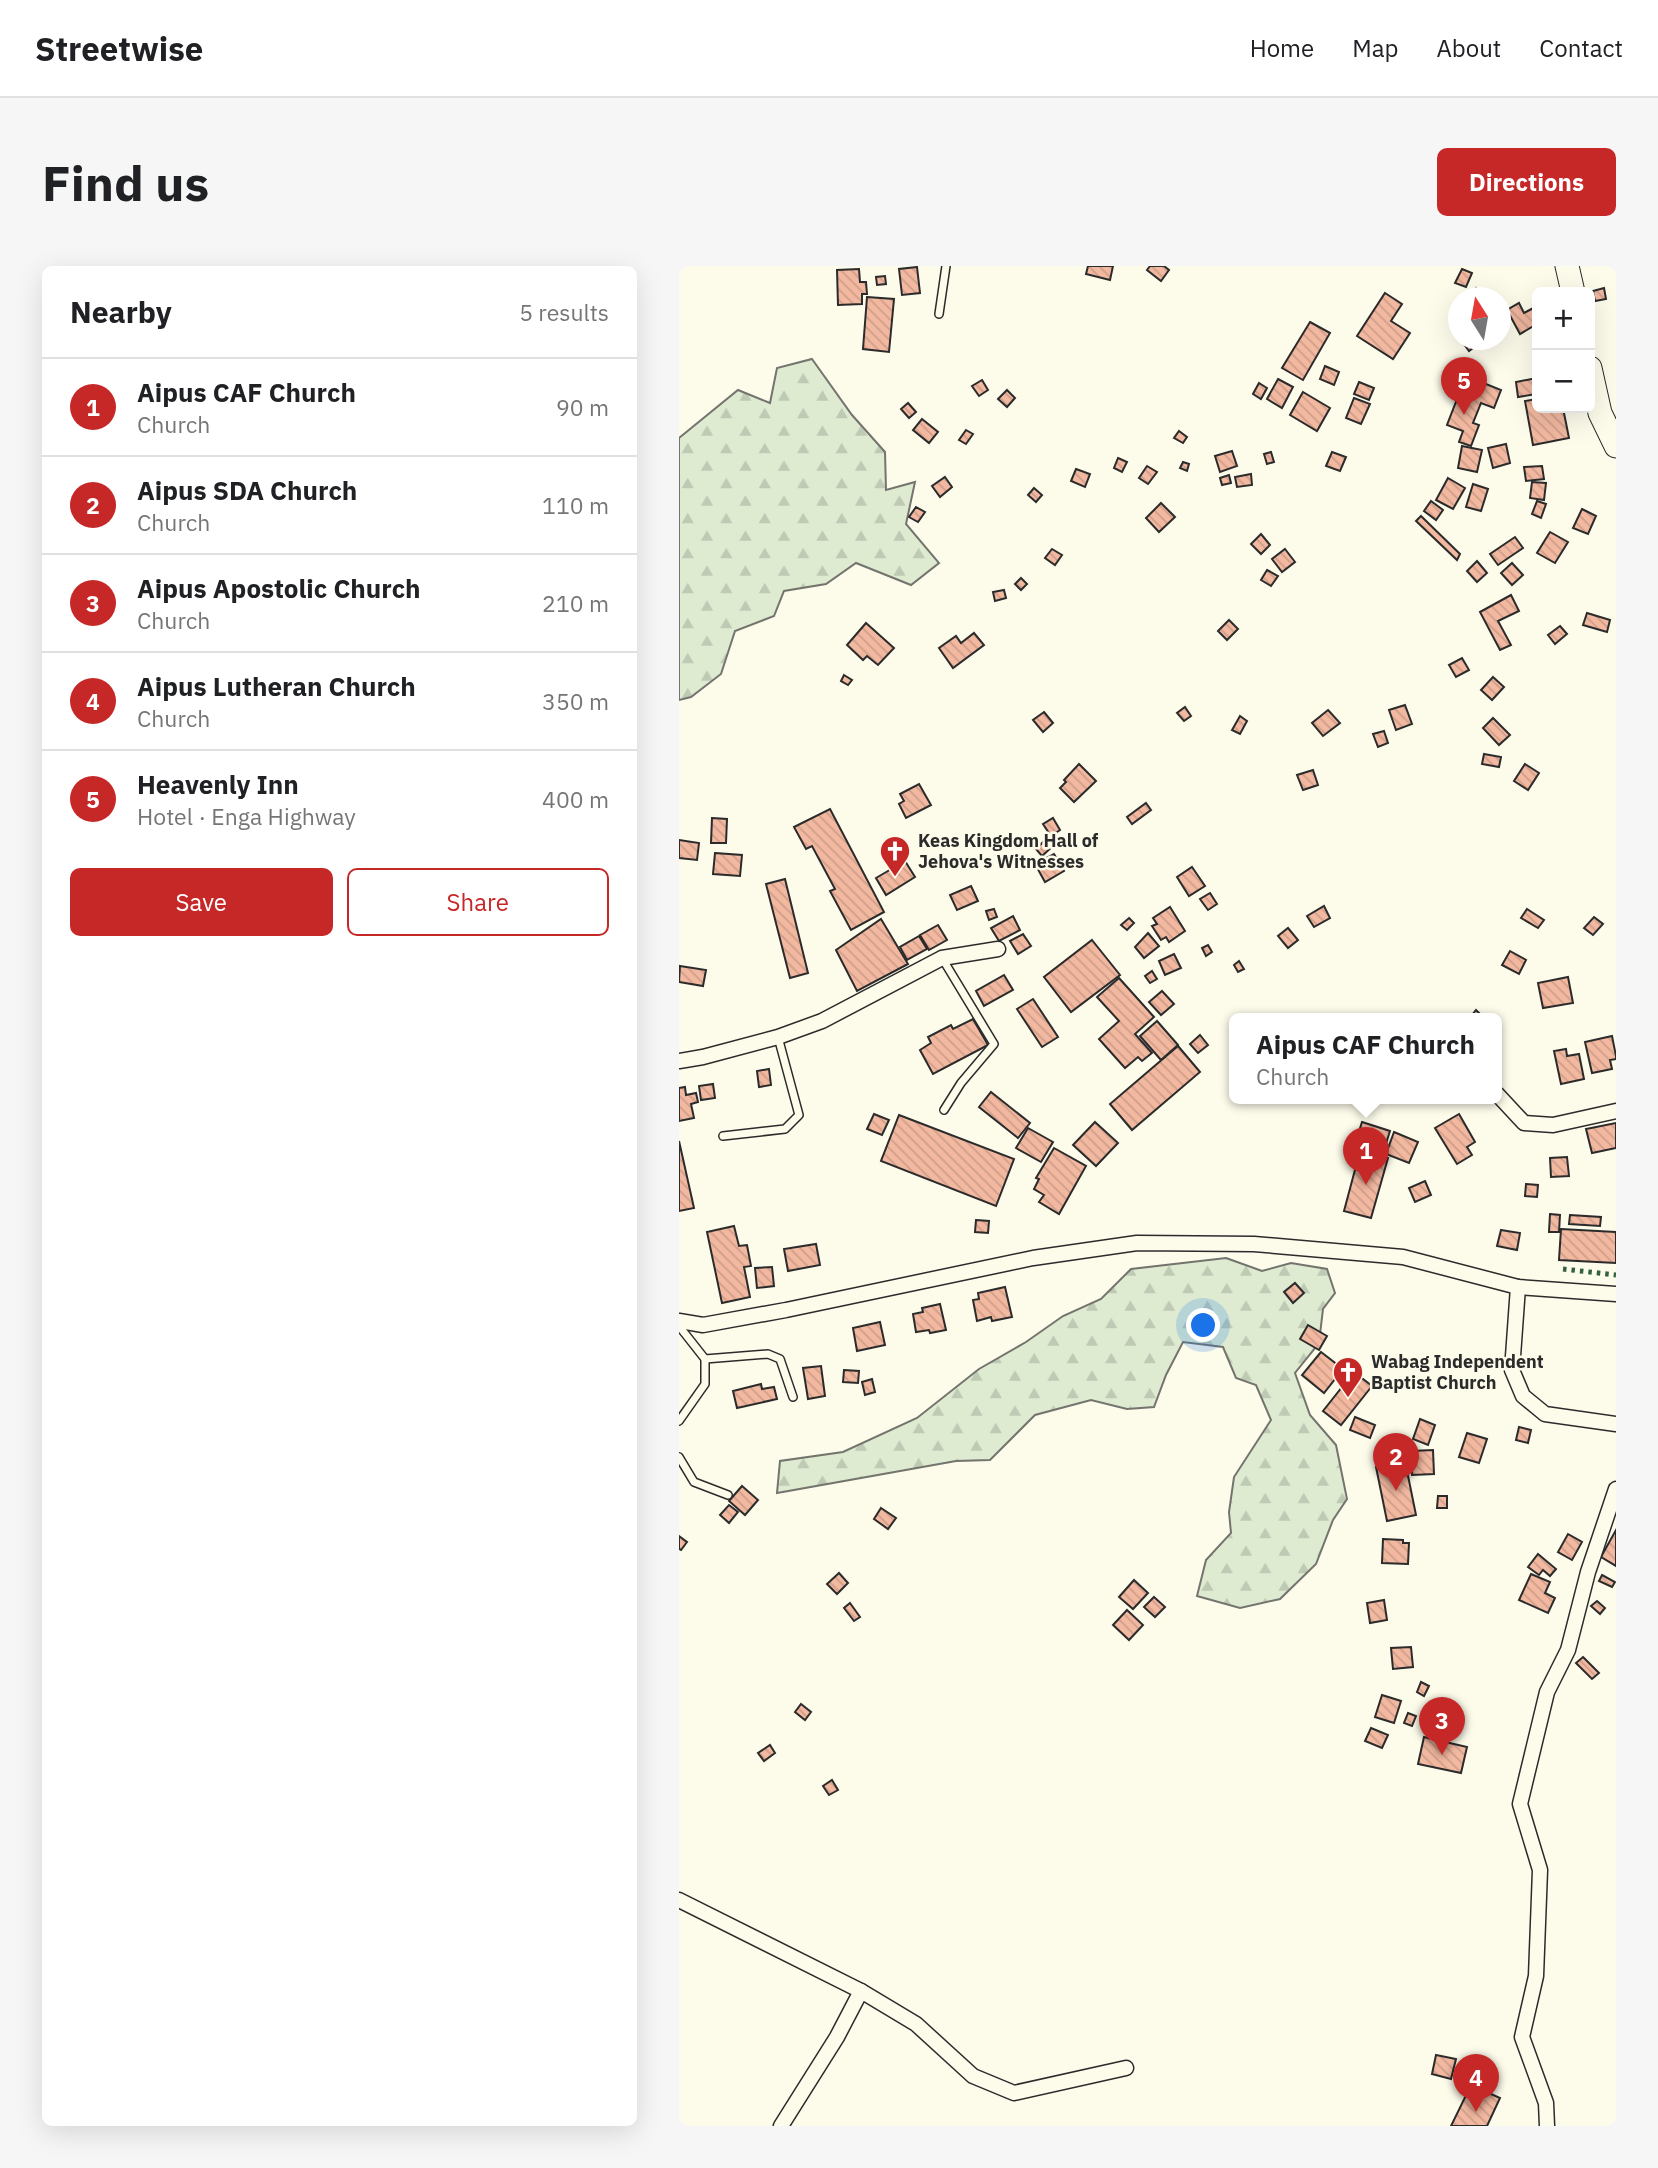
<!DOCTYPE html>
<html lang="en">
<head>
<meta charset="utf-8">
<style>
  body { margin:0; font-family:"IBM Plex Sans",sans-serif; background:#f6f6f6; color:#202124 }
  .controls { position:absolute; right:21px; top:21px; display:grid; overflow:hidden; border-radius:10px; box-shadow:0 7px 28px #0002 }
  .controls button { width:63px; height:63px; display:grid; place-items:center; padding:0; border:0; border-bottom:2px solid #e0e0e0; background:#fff; color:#202124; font:35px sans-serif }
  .compass { position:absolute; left:769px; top:21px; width:63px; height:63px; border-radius:50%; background:#fff; box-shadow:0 7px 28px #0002; rotate:349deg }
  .you { position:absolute; left:525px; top:1060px; width:24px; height:24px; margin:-18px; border:5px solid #fff; border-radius:50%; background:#1a73e8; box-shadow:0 0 0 10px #1a73e833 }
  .badge { display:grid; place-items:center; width:46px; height:46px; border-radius:50%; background:#c62828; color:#fff; font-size:23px; font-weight:700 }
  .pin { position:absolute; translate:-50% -58px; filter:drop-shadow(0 2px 4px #0008) }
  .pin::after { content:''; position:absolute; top:37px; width:24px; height:21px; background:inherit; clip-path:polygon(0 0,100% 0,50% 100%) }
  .popup { position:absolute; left:550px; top:747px; width:273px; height:91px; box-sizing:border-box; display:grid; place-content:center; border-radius:10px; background:#fff; filter:drop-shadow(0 2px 5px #0005); font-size:23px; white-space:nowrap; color:#757577 }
  .popup b { font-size:26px; color:#202124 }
  .popup::after { content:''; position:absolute; left:50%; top:100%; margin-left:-14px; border:14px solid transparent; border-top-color:#fff }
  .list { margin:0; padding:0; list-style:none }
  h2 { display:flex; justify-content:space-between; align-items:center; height:91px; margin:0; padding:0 28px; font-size:30px }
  h2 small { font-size:23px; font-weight:400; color:#757577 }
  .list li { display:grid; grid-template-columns:46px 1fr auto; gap:21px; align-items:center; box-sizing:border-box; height:98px; padding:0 28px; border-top:2px solid #e0e0e0 }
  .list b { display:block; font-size:26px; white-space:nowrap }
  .list p { margin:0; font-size:23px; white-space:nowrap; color:#757577 }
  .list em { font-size:23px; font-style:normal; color:#757577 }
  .actions { display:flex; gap:14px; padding:21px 28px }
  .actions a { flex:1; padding:16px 0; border:2px solid #c62828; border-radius:10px; text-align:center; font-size:24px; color:#c62828 }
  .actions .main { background:#c62828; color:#fff }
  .map { position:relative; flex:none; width:937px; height:1860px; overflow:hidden; border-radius:10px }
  header { display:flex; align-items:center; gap:42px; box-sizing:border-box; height:98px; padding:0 35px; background:#fff; border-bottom:2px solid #e0e0e0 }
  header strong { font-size:33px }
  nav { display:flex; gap:38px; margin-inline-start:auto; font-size:24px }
  .intro { display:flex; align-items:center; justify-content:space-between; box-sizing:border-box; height:168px; padding:0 42px }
  h1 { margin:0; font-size:49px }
  .button { padding:18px 32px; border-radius:10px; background:#c62828; color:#fff; font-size:24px; font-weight:700 }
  main { display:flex; gap:42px; padding:0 42px }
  aside { flex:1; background:#fff; border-radius:10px; box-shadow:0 7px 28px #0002 }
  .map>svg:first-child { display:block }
  .forest { fill:url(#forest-firs); stroke:#74746e; stroke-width:2 }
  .building { fill:url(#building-back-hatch); stroke:#2b2b2b; stroke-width:2 }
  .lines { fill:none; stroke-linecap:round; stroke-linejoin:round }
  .lane-casing { stroke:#2b2b2b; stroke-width:10 }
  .street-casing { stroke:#2b2b2b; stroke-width:17 }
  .primary-casing { stroke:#2b2b2b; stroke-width:25 }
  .lane { stroke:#fdfbea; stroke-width:7 }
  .street { stroke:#fdfbea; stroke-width:14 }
  .primary { stroke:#fdfbea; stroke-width:23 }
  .hedge { stroke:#34623c; stroke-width:5; stroke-dasharray:3.5 5; stroke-linecap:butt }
  .labels { text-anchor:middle; stroke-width:5; stroke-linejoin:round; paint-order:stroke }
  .poi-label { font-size:18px; font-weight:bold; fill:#2b2b2b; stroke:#fdfbea; text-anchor:start }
</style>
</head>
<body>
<header>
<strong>Streetwise</strong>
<nav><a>Home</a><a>Map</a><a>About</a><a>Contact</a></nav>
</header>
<div class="intro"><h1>Find us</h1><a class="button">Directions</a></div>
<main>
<aside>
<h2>Nearby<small>5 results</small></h2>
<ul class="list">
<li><span class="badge">1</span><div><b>Aipus CAF Church</b><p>Church</p></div><em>90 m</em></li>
<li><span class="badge">2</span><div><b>Aipus SDA Church</b><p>Church</p></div><em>110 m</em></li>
<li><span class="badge">3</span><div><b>Aipus Apostolic Church</b><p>Church</p></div><em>210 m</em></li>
<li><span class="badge">4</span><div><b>Aipus Lutheran Church</b><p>Church</p></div><em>350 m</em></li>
<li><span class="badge">5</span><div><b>Heavenly Inn</b><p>Hotel · Enga Highway</p></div><em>400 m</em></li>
</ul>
<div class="actions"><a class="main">Save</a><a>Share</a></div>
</aside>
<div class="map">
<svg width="937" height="1860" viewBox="0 0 937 1860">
  <defs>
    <pattern id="forest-firs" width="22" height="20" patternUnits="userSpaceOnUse" patternTransform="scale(1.75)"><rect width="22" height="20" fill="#deebd1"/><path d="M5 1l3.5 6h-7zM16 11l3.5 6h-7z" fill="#bfcab4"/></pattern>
    <pattern id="building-back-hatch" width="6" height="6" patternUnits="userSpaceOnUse" patternTransform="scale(1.75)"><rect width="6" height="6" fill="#f2b8a0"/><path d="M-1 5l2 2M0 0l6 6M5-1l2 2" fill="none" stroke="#d09e8a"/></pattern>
  </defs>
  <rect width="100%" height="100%" fill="#fdfbea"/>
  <!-- forest -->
  <g class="forest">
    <path d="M133,93L173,149L206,186L207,224L236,216L227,258L260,297L232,319L177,297L147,318L105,325L95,350L56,365L42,408L12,431L0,434V172L59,124L91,137L98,102Z"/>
    <path d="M547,992L583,1005L612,997L648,1003L656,1027L644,1043L640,1077L616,1107L631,1149L657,1179L668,1233L654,1254L637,1298L601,1333L561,1342L518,1330L527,1294L552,1267L550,1246L555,1211L592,1154L577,1119L557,1112L544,1081L504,1076L487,1109L475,1141L448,1143L412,1134L356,1149L311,1194L277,1195L98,1227L101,1195L164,1186L238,1152L300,1103L347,1076L384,1050L422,1033L452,1003Z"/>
  </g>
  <!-- building -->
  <g class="building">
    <path d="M409,0H434L431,14L407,8Z"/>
    <path d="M471,0H485L490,4L482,15L468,4Z"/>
    <path d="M238,1L241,27L223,29L220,3Z"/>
    <path d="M180,3L181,16H187L188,28H183V38L159,39L158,4Z"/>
    <path d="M783,3L793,7L787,21L776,17Z"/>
    <path d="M206,10L207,18L198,19L197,11Z"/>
    <path d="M797,22L808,32H788Z"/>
    <path d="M925,22L927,33L916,35L914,25Z"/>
    <path d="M706,27L723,38L712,55L731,67L714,93L678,70Z"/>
    <path d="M188,31L215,33L210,86L184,83Z"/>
    <path d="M840,37L845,47L858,40V58L841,68L828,44Z"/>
    <path d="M631,56L651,67L624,114L603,102Z"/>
    <path d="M782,74H796L799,78L790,85Z"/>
    <path d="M646,100L660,106L655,119L641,113Z"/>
    <path d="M787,110L822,124L815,142L802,137L794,157L800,159L792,180L780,176L784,165L768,159Z"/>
    <path d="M858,112V128L839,131L837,116Z"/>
    <path d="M599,113L614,121L603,142L588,133Z"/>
    <path d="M303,114L309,124L300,130L293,120Z"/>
    <path d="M680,116L695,122L690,134L675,128Z"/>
    <path d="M580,117L588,122L582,133L574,128Z"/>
    <path d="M328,124L336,132L328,141L319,133Z"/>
    <path d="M624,126L651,142L638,165L611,149Z"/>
    <path d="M675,132L691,138L682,158L667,152Z"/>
    <path d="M858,133V142H884L890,172L854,179L846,135Z"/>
    <path d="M229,137L237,146L230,152L222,143Z"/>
    <path d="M243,153L259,166L250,177L234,164Z"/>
    <path d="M287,164L294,168L287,178L280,174Z"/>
    <path d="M500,165L508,171L504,177L495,172Z"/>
    <path d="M827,178L831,197L814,202L809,182Z"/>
    <path d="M783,180L803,184L798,206L779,202Z"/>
    <path d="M553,185L558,200L541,206L536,190Z"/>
    <path d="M592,186L595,196L588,198L585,188Z"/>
    <path d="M653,186L667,191L661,205L647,200Z"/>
    <path d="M439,192L448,196L443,206L435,202Z"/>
    <path d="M504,196L510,198L508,205L501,202Z"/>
    <path d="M468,200L478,206L469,218L460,212Z"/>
    <path d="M863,200L865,213L847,215L845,201Z"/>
    <path d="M397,203L411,208L406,221L392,215Z"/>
    <path d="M572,208L573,219L558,221L556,211Z"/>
    <path d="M550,209L552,217L543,219L541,212Z"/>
    <path d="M266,211L273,221L261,231L253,220Z"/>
    <path d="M769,212L786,222L774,243L757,234Z"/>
    <path d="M853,216L867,217L865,234L851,232Z"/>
    <path d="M794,218L809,223L802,245L787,241Z"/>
    <path d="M355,222L363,229L357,236L349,229Z"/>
    <path d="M752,235L764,244L757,254L745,245Z"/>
    <path d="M858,235L867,238L862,252L853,248Z"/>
    <path d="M482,237L496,251L480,266L467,252Z"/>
    <path d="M237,241L246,246L239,256L230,251Z"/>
    <path d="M903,243L917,250L909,268L894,262Z"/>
    <path d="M742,250L781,288L778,294L737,255Z"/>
    <path d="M871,266L889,276L876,297L858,287Z"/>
    <path d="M582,268L591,279L582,288L572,278Z"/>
    <path d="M836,271L844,282L819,299L811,288Z"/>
    <path d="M373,283L383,289L376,299L366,292Z"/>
    <path d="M606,283L616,296L603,306L593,293Z"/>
    <path d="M798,295L808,307L798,316L788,305Z"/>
    <path d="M833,297L844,309L833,319L822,307Z"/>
    <path d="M588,304L599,310L592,320L582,314Z"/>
    <path d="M342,312L348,318L342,324L336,318Z"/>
    <path d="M325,324L327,332L316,335L314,326Z"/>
    <path d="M832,329L840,345L819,355L832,379L821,384L801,346Z"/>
    <path d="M908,347L931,354L928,366L904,359Z"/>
    <path d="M550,354L559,363L548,374L539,365Z"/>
    <path d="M187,357L215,382L199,399L188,390L184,394L168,379Z"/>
    <path d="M881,360L888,368L876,378L869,369Z"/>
    <path d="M295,367L305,379L274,402L260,382L277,370L282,377Z"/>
    <path d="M783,392L790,404L777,411L770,399Z"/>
    <path d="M165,409L173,414L169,419L162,415Z"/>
    <path d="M814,411L825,421L813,434L802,424Z"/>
    <path d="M726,439L733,458L717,464L710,444Z"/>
    <path d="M506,441L512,450L505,455L498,447Z"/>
    <path d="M649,444L661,457L644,470L633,457Z"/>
    <path d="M365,446L374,457L364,466L354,454Z"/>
    <path d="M561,450L568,455L561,468L553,464Z"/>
    <path d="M814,452L831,469L820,479L804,462Z"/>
    <path d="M705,465L709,477L699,481L694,468Z"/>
    <path d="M805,488L822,491L820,501L803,498Z"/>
    <path d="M400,498L417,515L395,536L381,522L387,516L385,514Z"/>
    <path d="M846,498L860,507L849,524L835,515Z"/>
    <path d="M634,504L639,519L624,524L618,509Z"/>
    <path d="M240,518L252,539L227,552L220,538L225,535L221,528Z"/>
    <path d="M467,537L472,544L453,558L448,551Z"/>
    <path d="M151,543L205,646L172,664L151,625L156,623L133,580L127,583L115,561Z"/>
    <path d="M33,552L48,553L47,577H32Z"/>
    <path d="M374,552L381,564L372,570L364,558Z"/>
    <path d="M367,573L374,580L363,590L357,583Z"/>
    <path d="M0,574L20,577L18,594L0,592Z"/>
    <path d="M36,587L63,589L61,610L34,608Z"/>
    <path d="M375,588L385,605L366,616L356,598Z"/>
    <path d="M226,595L236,611L207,629L197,612Z"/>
    <path d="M513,601L526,620L510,630L498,611Z"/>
    <path d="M106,613L129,707L111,712L87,618Z"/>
    <path d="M292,620L299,635L278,644L271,629Z"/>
    <path d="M531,627L538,638L529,644L521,633Z"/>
    <path d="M645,640L651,652L635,661L628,650Z"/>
    <path d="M491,641L506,665L490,676L487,671L482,674L473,660L478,658L474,652Z"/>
    <path d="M315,643L318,651L310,654L307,645Z"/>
    <path d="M848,643L865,654L859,662L842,652Z"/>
    <path d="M334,650L341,664L320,675L312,662Z"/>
    <path d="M915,651L924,658L914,669L905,662Z"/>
    <path d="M450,652L455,657L448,664L442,659Z"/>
    <path d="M202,653L229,698L178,725L157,684Z"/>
    <path d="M259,659L268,674L250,684L241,669Z"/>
    <path d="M609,662L619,674L609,682L599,670Z"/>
    <path d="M469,667L480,680L465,692L456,681Z"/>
    <path d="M344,668L352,680L339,688L331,675Z"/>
    <path d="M240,670L248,683L228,694L221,681Z"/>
    <path d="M413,674L441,709L392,746L365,711Z"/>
    <path d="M529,679L533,686L527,690L523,682Z"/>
    <path d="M831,685L847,694L840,708L823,699Z"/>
    <path d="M495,688L502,702L486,709L480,695Z"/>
    <path d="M560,695L565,703L559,706L555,699Z"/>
    <path d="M1,700L27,704L24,720L0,716Z"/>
    <path d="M473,705L478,713L471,717L466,710Z"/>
    <path d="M325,709L334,724L305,740L297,725Z"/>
    <path d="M889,711L894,737L864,742L859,717Z"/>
    <path d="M440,712L475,751L456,768L473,787L463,795L459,791L446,802L420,773L440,755L418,731Z"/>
    <path d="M483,725L495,738L482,749L470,736Z"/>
    <path d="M354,733L379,771L363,781L338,743Z"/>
    <path d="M797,744L806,753H790Z"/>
    <path d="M294,753L309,779L254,808L241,784L252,777L249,771L272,759L274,763Z"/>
    <path d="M478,755L499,779L482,794L461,770Z"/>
    <path d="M521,769L529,779L519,787L511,778Z"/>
    <path d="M933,770L937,790V793L931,794L933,803L913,807L906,776Z"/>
    <path d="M499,780L521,806L453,864L431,838Z"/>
    <path d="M887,783L888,790L900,788L905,813L882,818L875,785Z"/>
    <path d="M90,803L92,819L80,821L78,805Z"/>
    <path d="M34,818L36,832L22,834L20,820Z"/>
    <path d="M6,821L7,829L17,827L19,836L12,838L15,852L0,855V822Z"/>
    <path d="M312,826L351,857L339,872L300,841Z"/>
    <path d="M195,848L210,854L203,869L188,863Z"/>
    <path d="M780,848L796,876L788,881L793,889L778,898L756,862Z"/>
    <path d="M220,849L335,893L317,940L202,895Z"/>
    <path d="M416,856L439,877L417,900L394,879Z"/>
    <path d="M683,856L711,865L703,890L675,881Z"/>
    <path d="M937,857V882L913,887L907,863Z"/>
    <path d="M349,862L374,876L362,896L337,882Z"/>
    <path d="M715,866L739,876L730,897L707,888Z"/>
    <path d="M0,875L15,942L0,945Z"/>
    <path d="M375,882L407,900L380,948L360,936L365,929L355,923L360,913L357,912Z"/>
    <path d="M681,885L709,892L692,952L665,945Z"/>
    <path d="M888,891L890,910L872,911L871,892Z"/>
    <path d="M746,915L752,929L736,936L730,922Z"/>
    <path d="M847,918L859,919L858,931L846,930Z"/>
    <path d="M871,948L881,949L880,966H870Z"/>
    <path d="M891,949L922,951L921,960L890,958Z"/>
    <path d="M297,954L310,955L309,967L296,966Z"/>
    <path d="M55,960L60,980L68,979L72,1000L65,1001L71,1031L43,1037L28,966Z"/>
    <path d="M882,963L937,966V997L880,994Z"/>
    <path d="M822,964L841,967L838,984L818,980Z"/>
    <path d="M137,978L141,999L109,1005L105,983Z"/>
    <path d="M93,1001L95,1020L78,1022L76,1002Z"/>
    <path d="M616,1017L625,1027L614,1037L605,1026Z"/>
    <path d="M326,1021L333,1051L313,1055L312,1051L298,1055L294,1034L300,1033L299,1027Z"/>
    <path d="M261,1038L267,1064L251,1067L250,1064L237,1066L234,1048L244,1046L243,1042Z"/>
    <path d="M201,1056L206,1079L178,1085L174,1062Z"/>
    <path d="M629,1059L648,1070L640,1084L621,1073Z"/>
    <path d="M642,1086L664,1103L645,1127L623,1109Z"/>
    <path d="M142,1100L146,1130L129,1133L124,1102Z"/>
    <path d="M165,1104L180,1105L179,1117L164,1116Z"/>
    <path d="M675,1106L693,1120L662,1159L644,1145Z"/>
    <path d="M193,1113L196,1126L186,1129L183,1116Z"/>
    <path d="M82,1118L83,1123L95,1121L98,1133L58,1142L54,1125Z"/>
    <path d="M676,1151L696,1159L691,1172L671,1164Z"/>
    <path d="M741,1153L756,1159L749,1179L734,1173Z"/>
    <path d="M840,1161L852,1164L849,1177L837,1174Z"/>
    <path d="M788,1167L808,1173L800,1197L780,1191Z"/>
    <path d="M754,1184L755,1208L733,1209L732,1185Z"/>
    <path d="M726,1195L737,1249L708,1255L697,1201Z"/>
    <path d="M63,1220L79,1234L66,1249L50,1235Z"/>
    <path d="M759,1230H768V1242H758Z"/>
    <path d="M50,1239L59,1246L50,1257L41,1249Z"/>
    <path d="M202,1242L217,1252L209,1263L195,1253Z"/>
    <path d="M937,1264V1300L922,1291Z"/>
    <path d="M889,1268L903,1276L893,1294L879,1286Z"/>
    <path d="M0,1270L8,1276L2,1284L0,1283Z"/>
    <path d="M704,1273L724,1274V1277H730L729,1298L703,1297Z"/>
    <path d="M859,1288L877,1303L871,1310L864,1304L860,1309L849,1301Z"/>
    <path d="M160,1307L169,1317L158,1328L148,1318Z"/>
    <path d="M852,1308L871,1316L866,1327L876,1332L869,1347L840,1334Z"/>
    <path d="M923,1309L936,1316L933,1321L920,1315Z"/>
    <path d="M455,1314L469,1327L454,1343L440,1331Z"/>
    <path d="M475,1331L486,1341L476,1351L465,1341Z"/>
    <path d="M705,1334L708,1354L691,1357L688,1337Z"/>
    <path d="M918,1335L926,1342L921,1348L912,1340Z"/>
    <path d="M171,1337L181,1351L175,1355L165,1342Z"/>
    <path d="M448,1344L464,1359L450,1374L434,1359Z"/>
    <path d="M732,1381L734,1401L714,1403L712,1382Z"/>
    <path d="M904,1391L920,1407L913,1413L897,1397Z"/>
    <path d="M742,1416L750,1420L745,1430L738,1426Z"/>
    <path d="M703,1429L722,1435L715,1457L696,1451Z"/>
    <path d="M122,1438L132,1446L126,1454L116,1446Z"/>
    <path d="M729,1447L737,1450L733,1460L725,1457Z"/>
    <path d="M692,1462L709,1469L703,1482L686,1475Z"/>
    <path d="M745,1471L788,1481L782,1507L739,1498Z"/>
    <path d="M91,1479L96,1487L85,1495L79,1487Z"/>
    <path d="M153,1514L159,1524L150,1529L144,1520Z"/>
    <path d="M757,1789L777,1793L772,1813L753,1808Z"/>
    <path d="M792,1819L821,1832L808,1860H772Z"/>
  </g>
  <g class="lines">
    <!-- lane casing -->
    <g class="lane-casing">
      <g id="lane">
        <path d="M260,48L267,0"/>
        <path d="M263,692L315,778L282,817L265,844"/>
        <path d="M44,870L106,863L120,849L99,771"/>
        <path d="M0,1060L26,1093V1118L0,1155"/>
        <path d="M26,1093L89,1088L101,1093L114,1131"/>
        <path d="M0,1191L15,1216L49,1229"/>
      </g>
    </g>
    <!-- street casing -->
    <g class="street-casing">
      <g id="street">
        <path d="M0,795L24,791L99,771L143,755L263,692L319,683"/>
        <path d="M818,828L845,857L874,859L937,845"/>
        <path d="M839,1021L833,1104L844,1130L866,1148L937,1158"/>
        <path d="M0,1055L24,1059L107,1044L354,992L458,977L575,978L724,991L839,1021L937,1028"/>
        <path d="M0,1634L182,1725L237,1758L294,1810L335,1827L447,1802"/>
        <path d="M102,1860L158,1771L182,1725"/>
        <path d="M868,1860L867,1837L843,1771L857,1710L861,1604L841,1538L868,1426L889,1384L909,1306L937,1223"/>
      </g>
    </g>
    <!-- primary casing -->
    <g class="primary-casing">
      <g id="primary">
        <path d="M888,0L894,26"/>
        <path d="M911,102L921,147L937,180"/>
      </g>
    </g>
    <!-- lane -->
    <use href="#lane" class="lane"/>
    <!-- street -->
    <use href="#street" class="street"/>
    <!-- primary -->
    <use href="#primary" class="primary"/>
    <!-- hedge -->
    <path class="hedge" d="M884,1003L937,1009"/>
  </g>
  <!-- icons -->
  <defs>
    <g id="church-pin" transform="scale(1.575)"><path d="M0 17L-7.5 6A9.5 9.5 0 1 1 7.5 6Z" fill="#c62828" stroke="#fdfbea"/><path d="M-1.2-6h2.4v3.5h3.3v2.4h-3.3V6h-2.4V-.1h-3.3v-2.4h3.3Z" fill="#fff"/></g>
  </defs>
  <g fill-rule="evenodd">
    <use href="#church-pin" x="216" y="585"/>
    <use href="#church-pin" x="669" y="1106"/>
  </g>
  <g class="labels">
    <!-- poi labels -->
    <g class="poi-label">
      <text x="239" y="581">Keas Kingdom Hall of<tspan x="239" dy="21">Jehova's Witnesses</tspan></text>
      <text x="692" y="1102">Wabag Independent<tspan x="692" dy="21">Baptist Church</tspan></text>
    </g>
  </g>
</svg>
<div class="controls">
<button>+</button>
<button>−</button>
</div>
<svg class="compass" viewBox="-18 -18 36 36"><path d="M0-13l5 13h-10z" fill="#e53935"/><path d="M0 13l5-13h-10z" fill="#757577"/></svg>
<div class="you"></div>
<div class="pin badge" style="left:687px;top:919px">1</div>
<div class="popup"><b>Aipus CAF Church</b>Church</div>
<div class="pin badge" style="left:717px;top:1225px">2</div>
<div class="pin badge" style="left:763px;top:1489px">3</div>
<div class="pin badge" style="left:797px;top:1846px">4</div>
<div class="pin badge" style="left:785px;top:149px">5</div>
</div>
</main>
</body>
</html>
